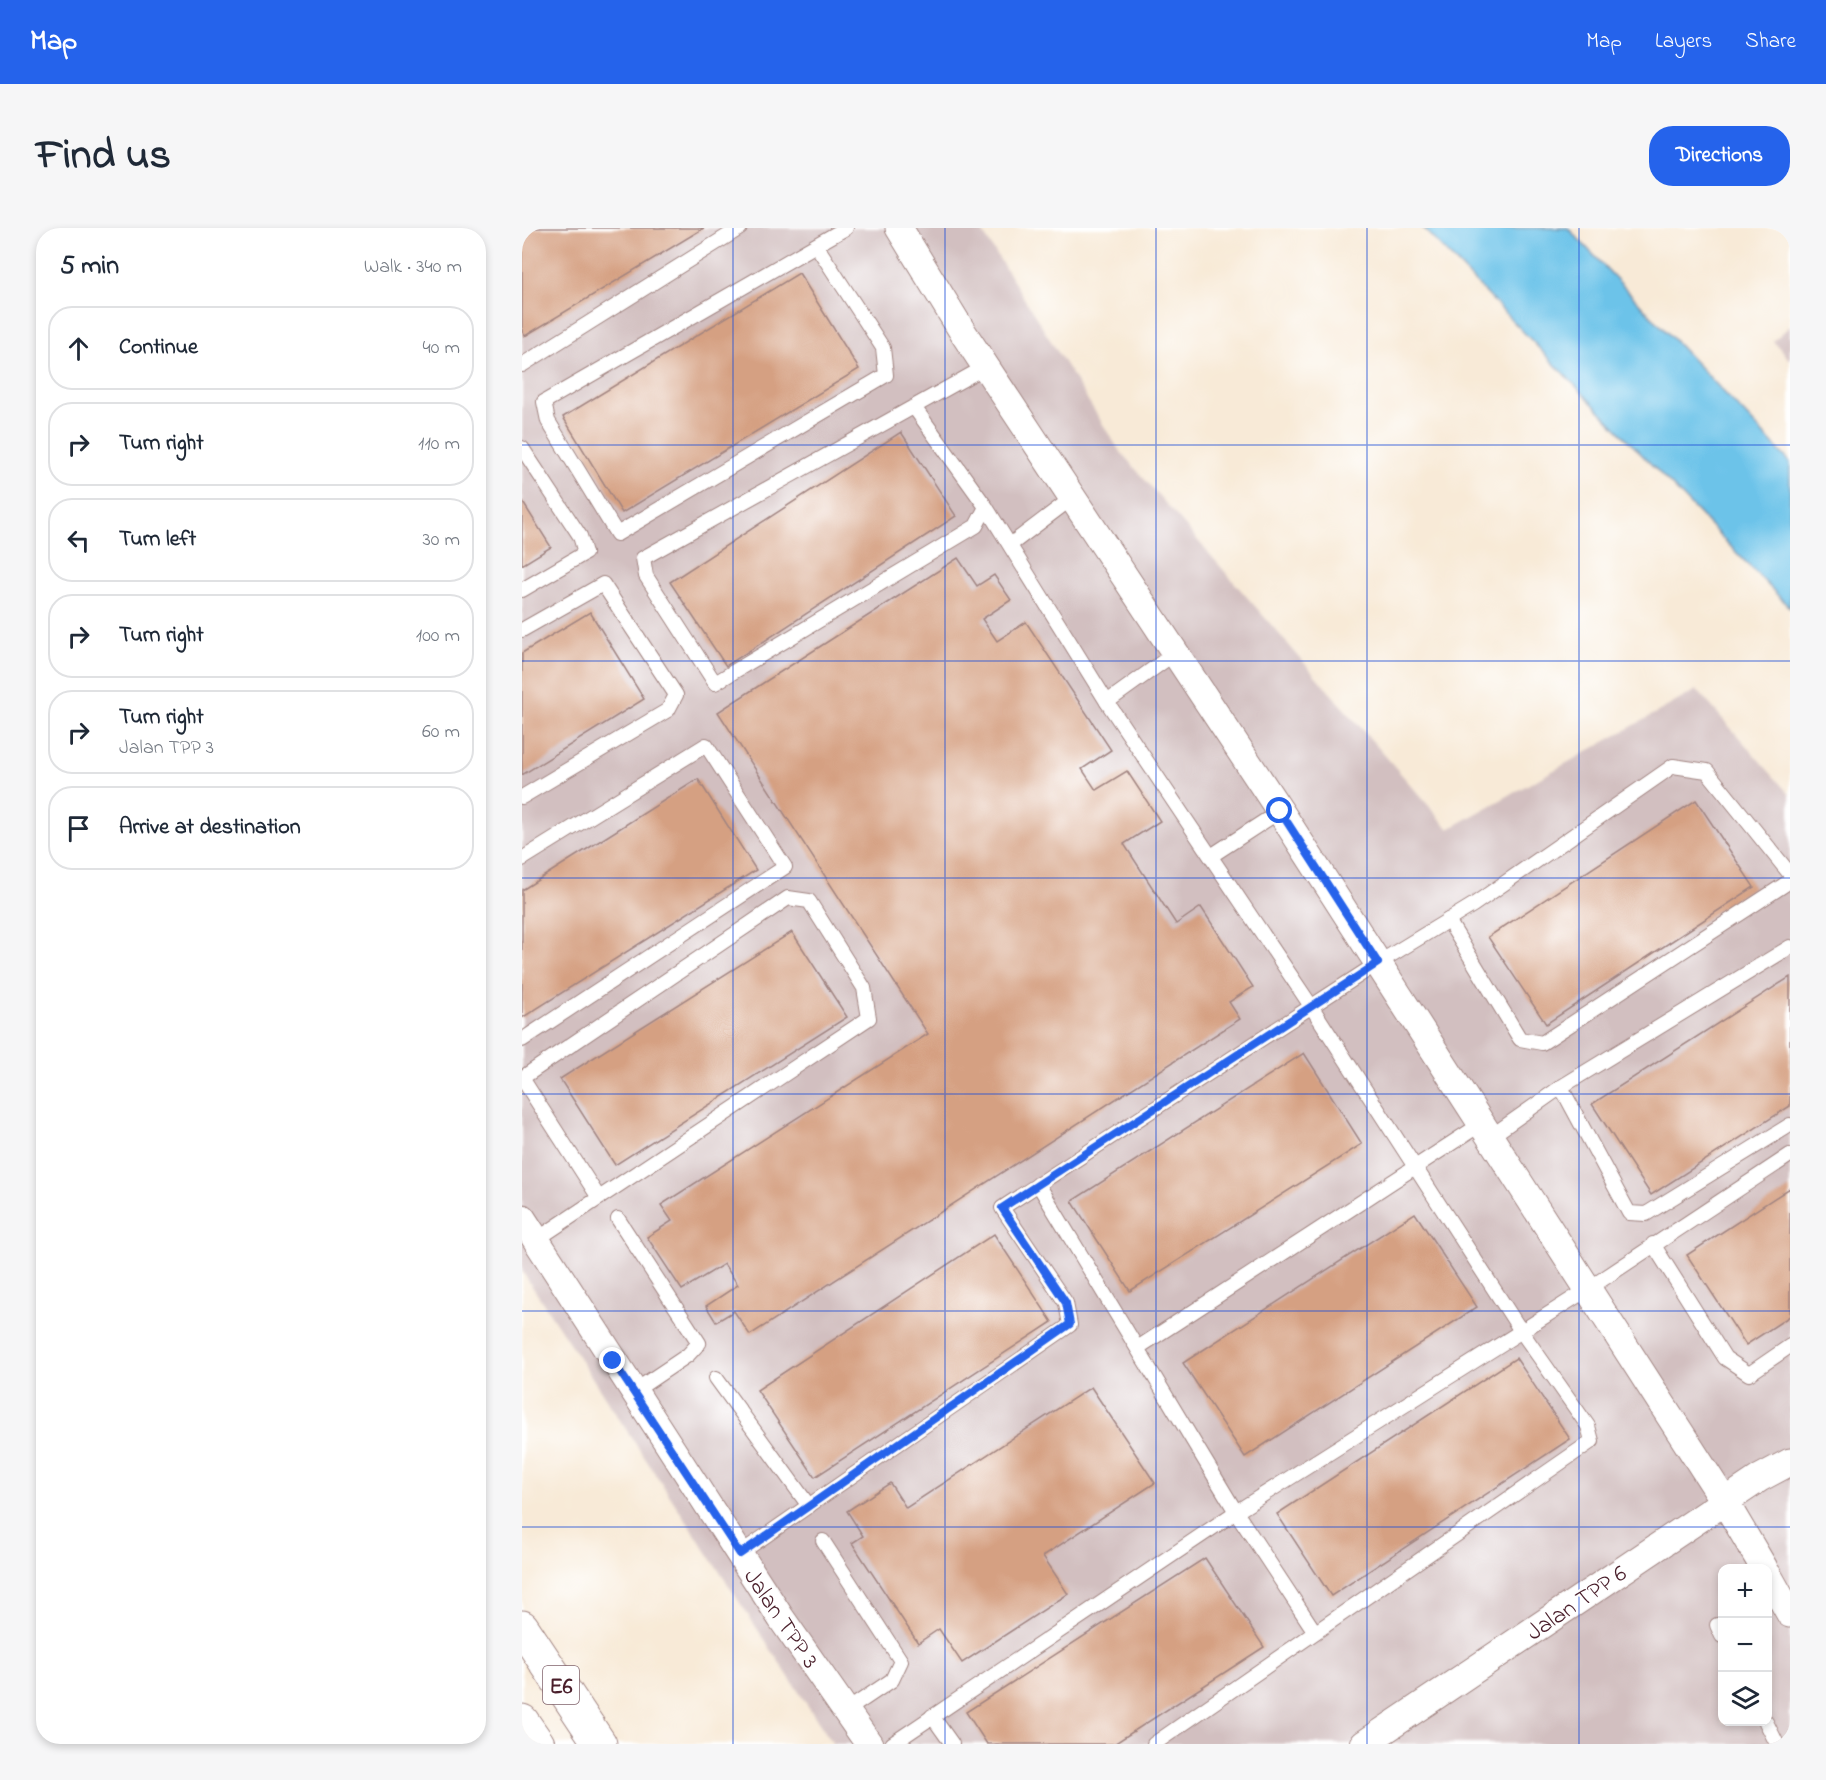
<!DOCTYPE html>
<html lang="en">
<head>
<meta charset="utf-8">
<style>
  body { margin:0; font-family:"Indie Flower",sans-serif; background:#f6f6f7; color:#1f2937 }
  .controls { position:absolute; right:18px; bottom:18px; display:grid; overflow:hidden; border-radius:12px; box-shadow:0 3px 9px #0003 }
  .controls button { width:54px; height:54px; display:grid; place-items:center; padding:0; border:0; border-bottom:2px solid #e0e1e3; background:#fff; color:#1f2937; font:30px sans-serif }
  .stop { position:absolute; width:18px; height:18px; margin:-14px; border:4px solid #2563eb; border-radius:50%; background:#fff }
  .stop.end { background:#2563eb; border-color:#fff; box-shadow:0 2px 6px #0008 }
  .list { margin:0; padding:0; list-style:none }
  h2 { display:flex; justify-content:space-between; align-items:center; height:78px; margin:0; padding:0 24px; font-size:26px }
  h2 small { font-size:20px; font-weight:400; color:#747a83 }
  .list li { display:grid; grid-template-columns:39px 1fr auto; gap:18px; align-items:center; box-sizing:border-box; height:84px; margin:0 12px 12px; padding:0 12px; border:2px solid #e0e1e3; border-radius:24px }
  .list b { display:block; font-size:22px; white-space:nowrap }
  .list p { margin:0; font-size:20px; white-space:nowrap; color:#747a83 }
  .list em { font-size:20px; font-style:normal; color:#747a83 }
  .icon { flex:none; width:33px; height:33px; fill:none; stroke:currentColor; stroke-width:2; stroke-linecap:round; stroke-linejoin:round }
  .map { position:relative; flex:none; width:1268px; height:1516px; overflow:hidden; border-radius:24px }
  header { display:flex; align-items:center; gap:36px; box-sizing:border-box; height:84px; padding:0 30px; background:#2563eb; color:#fff }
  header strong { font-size:28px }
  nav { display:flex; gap:33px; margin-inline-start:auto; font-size:21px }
  .intro { display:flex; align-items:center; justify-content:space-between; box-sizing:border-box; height:144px; padding:0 36px }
  h1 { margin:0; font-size:42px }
  .button { padding:15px 27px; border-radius:24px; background:#2563eb; color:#fff; font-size:21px; font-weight:700 }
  main { display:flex; gap:36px; padding:0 36px }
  aside { flex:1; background:#fff; border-radius:24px; box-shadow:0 3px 9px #0003 }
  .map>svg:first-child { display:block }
  .industrial { fill:#d2bfc0; fill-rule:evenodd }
  .water { fill:#6cc3e9; stroke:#5b718a; stroke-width:1.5 }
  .building { fill:#d5a082 }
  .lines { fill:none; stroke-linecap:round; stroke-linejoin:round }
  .lane-casing { stroke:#a18481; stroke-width:16 }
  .street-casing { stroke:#a18481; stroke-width:29 }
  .highway-casing { stroke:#a18481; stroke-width:35 }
  .lane { stroke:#fff; stroke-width:14 }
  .street { stroke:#fff; stroke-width:27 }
  .highway { stroke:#fff; stroke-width:33 }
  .route { stroke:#2563eb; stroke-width:8 }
  .grid { fill:none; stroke:#1d4ed8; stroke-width:1.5; stroke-opacity:0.55 }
  .labels { text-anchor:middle; stroke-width:4.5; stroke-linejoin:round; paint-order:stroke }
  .shield { fill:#fff; stroke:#80626b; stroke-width:1.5 }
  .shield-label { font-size:22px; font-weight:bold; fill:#4a1f2b }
  .street-label { font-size:24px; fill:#4a1f2b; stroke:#fff }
</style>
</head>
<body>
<header>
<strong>Map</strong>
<nav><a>Map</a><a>Layers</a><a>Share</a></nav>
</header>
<div class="intro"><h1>Find us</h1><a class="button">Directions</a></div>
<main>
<aside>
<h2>5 min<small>Walk · 340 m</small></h2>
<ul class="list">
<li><svg class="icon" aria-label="ahead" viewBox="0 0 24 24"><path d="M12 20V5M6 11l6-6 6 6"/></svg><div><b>Continue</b></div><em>40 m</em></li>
<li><svg class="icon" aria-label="right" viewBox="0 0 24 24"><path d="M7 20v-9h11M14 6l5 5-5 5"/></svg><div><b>Turn right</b></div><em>110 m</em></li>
<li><svg class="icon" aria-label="left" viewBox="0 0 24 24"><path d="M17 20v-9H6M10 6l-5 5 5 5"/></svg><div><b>Turn left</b></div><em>30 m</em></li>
<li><svg class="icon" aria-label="right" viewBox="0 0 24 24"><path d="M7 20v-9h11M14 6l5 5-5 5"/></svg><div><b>Turn right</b></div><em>100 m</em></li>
<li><svg class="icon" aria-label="right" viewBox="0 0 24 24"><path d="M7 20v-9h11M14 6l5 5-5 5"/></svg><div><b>Turn right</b><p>Jalan TPP 3</p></div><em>60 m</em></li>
<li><svg class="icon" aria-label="arrive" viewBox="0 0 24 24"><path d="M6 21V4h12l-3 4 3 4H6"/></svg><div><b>Arrive at destination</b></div></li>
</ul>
</aside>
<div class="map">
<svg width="1268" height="1516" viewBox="0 0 1268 1516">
  <rect width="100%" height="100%" fill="#fff"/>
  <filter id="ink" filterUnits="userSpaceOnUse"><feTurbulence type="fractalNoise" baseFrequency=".0167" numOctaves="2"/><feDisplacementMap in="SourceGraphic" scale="12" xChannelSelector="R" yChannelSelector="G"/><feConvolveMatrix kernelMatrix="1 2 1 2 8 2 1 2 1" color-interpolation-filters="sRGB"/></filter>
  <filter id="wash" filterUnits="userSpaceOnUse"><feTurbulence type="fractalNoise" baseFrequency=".008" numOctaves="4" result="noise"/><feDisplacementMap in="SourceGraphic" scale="24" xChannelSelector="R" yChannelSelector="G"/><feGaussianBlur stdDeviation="1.35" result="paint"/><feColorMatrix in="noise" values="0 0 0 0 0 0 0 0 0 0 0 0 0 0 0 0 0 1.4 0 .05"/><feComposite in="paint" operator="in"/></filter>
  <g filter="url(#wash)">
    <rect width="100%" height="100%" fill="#f8ead7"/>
    <!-- industrial -->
    <g class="industrial">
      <path d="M0,0H458L597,222L927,601L1175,462L1268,567V1516H311L0,1043ZM1200,1340H1246V1494H1200Z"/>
      <path d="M1268,98V132L1251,113Z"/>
    </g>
    <!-- water -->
    <path class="water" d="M901,0H1046L1268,234V380Z"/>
    <g id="blocks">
      <!-- building -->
      <g class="building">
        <path d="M0,0H182L3,108L0,103Z"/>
        <path d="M277,45L337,141L100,285L41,189Z"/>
        <path d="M379,204L434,288L204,438L148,354Z"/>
        <path d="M0,273L29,319L0,337Z"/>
        <path d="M436,330L455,358L472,347L489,372L460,391L475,413L504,394L589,522L560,541L574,562L605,543L638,593L602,616L654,696L679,679L731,759L707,774L718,791L228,1107L212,1083L194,1094L184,1078L216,1057L202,1036L160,1062L125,1009L150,993L139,977L406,806L196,484Z"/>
        <path d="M68,384L122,471L0,547V425Z"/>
        <path d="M176,551L234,642L0,790V662Z"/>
        <path d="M1174,572L1232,659L1024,796L966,709Z"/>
        <path d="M270,704L325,789L93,937L38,851Z"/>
        <path d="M1268,749V878L1129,967L1070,876Z"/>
        <path d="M782,825L840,916L608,1063L550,973Z"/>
        <path d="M1268,960V1088L1224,1117L1165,1027Z"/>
        <path d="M893,985L955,1079L723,1229L661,1135Z"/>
        <path d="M472,1006L530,1094L293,1249L235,1162Z"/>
        <path d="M994,1130L1048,1211L809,1368L755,1286Z"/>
        <path d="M569,1159L633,1255L521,1328L546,1366L440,1435L417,1401L396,1415L330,1315L341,1308L325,1283L368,1255L384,1280Z"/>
        <path d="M683,1330L742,1419L592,1516H465L444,1484Z"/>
      </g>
    </g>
  </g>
  <g filter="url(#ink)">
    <use href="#blocks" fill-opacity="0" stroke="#a18481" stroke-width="1.5"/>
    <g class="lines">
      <!-- lane casing -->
      <g class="lane-casing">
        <g id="lane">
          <path d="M294,17L361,120L364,147L95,306L26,193L22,174L294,17L324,0"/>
          <path d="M0,137L218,0"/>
          <path d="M392,179L464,279L454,298L193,455L124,348L121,330L463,139"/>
          <path d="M0,220L58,308L63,325L0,362"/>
          <path d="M464,279L585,474L789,778L999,1103L1066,1198L1070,1213L632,1516"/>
          <path d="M488,317L550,270"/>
          <path d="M0,402L81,356L154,467L146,482L0,569"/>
          <path d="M585,474L653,425"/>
          <path d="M689,628L758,583"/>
          <path d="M0,631L184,517L263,639L0,812"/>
          <path d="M926,692L998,811L1020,815L1268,653"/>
          <path d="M0,850L266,670L287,673L342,760L347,790L14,1012"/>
          <path d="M0,850L77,970"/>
          <path d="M1039,859L1107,985L1124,986L1268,897"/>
          <path d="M968,909L1039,859L1268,719"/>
          <path d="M516,956L714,1284L793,1404"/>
          <path d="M96,991L177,1115L166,1127L111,1164"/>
          <path d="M1131,1016L1203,1130L1227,1146L1268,1118"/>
          <path d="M617,1119L959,896"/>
          <path d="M194,1150L287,1278"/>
          <path d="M301,1313L379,1433L370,1452L324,1483"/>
          <path d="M217,1326L548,1097L544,1075L480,980L856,735L951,677L1151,538L1185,543L1268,646"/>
          <path d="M1195,1397L1200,1408"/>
          <path d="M410,1488L430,1516"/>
          <path d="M1244,1494L1255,1516"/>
          <path d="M370,1516L714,1284L1066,1061L1268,927"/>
        </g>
      </g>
      <!-- street casing -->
      <g class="street-casing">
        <g id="street">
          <path d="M377,0L442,106L758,583L968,909L1203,1274L1242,1340"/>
          <path d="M0,990L259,1390L347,1516"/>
          <path d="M1246,1347L1268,1386"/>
          <path d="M842,1516L1238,1250L1268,1234"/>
        </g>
      </g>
      <!-- highway casing -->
      <g class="highway-casing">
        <g id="highway">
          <path d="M0,1399L78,1516"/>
          <path d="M0,1493L16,1516"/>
        </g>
      </g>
      <!-- lane -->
      <use href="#lane" class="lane"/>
      <!-- street -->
      <use href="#street" class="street"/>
      <!-- highway -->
      <use href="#highway" class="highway"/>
    </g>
  </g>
  <g class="lines" filter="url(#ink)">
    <!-- route -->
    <path class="route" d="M91,1133L218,1326L548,1096L544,1075L480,980L856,735L758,583"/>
  </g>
  <!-- grid -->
  <path class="grid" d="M211,0V1516M423,0V1516M634,0V1516M845,0V1516M1057,0V1516M0,217H1268M0,433H1268M0,650H1268M0,866H1268M0,1083H1268M0,1299H1268"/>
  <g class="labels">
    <!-- shield labels -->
    <rect class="shield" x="21" y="1438" width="36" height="38" rx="4.5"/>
    <g class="shield-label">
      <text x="39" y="1465">E6</text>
    </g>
    <!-- street labels -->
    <g class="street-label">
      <text transform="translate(1054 1374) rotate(-34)" y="8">Jalan TPP 6</text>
      <text transform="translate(260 1390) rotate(56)" y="8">Jalan TPP 3</text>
    </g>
  </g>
</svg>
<div class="controls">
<button>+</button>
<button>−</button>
<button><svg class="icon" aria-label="layers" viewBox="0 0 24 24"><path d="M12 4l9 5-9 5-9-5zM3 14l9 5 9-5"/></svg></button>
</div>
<div class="stop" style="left:758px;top:583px"></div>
<div class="stop end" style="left:91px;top:1133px"></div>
</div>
</main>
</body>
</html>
